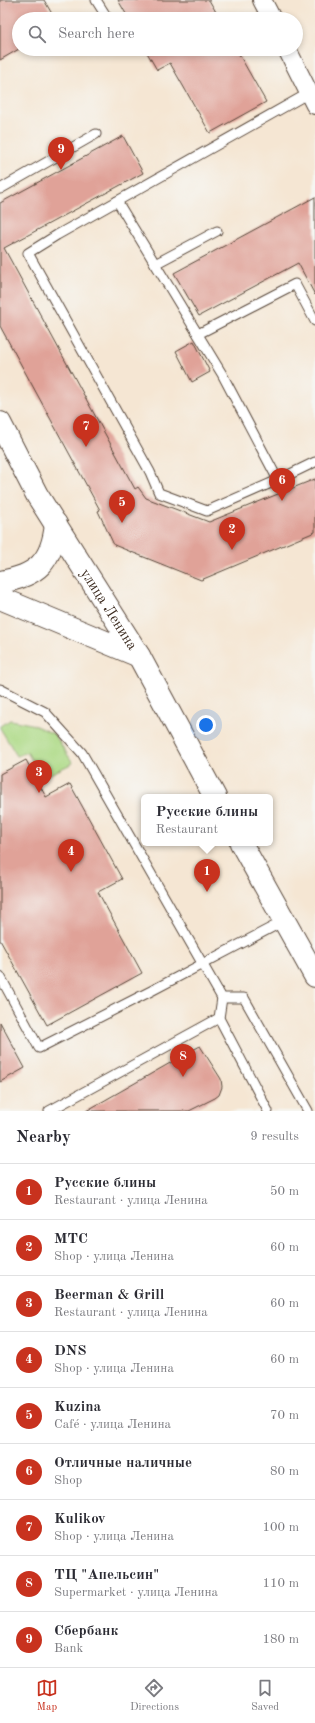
<!DOCTYPE html>
<html lang="en">
<head>
<meta charset="utf-8">
<style>
  body { margin:0; font-family:"Old Standard TT",serif; background:#f7f7f7; color:#2b2b33 }
  .you { position:absolute; left:206px; top:725px; width:14px; height:14px; margin:-10px; border:3px solid #fff; border-radius:50%; background:#1a73e8; box-shadow:0 0 0 6px #1a73e833 }
  .badge { display:grid; place-items:center; width:26px; height:26px; border-radius:50%; background:#c8321e; color:#fff; font-size:13px; font-weight:700 }
  .pin { position:absolute; translate:-50% -33px; filter:drop-shadow(0 1px 2px #0008) }
  .pin::after { content:''; position:absolute; top:21px; width:14px; height:12px; background:inherit; clip-path:polygon(0 0,100% 0,50% 100%) }
  .popup { position:absolute; left:141px; top:794px; width:132px; height:52px; box-sizing:border-box; display:grid; place-content:center; border-radius:6px; background:#fff; filter:drop-shadow(0 1px 3px #0005); font-size:13px; white-space:nowrap; color:#7c7c81 }
  .popup b { font-size:15px; color:#2b2b33 }
  .popup::after { content:''; position:absolute; left:50%; top:100%; margin-left:-8px; border:8px solid transparent; border-top-color:#fff }
  .list { margin:0; padding:0; list-style:none }
  h2 { display:flex; justify-content:space-between; align-items:center; height:52px; margin:0; padding:0 16px; font-size:17px }
  h2 small { font-size:13px; font-weight:400; color:#7c7c81 }
  .list li { display:grid; grid-template-columns:26px 1fr auto; gap:12px; align-items:center; box-sizing:border-box; height:56px; padding:0 16px; border-top:1px solid #e1e1e2 }
  .list b { display:block; font-size:15px; white-space:nowrap }
  .list p { margin:0; font-size:13px; white-space:nowrap; color:#7c7c81 }
  .list em { font-size:13px; font-style:normal; color:#7c7c81 }
  .icon { flex:none; width:22px; height:22px; fill:none; stroke:currentColor; stroke-width:2; stroke-linecap:round; stroke-linejoin:round }
  .map { position:relative; flex:none; width:315px; height:1111px; overflow:hidden }
  .search { position:absolute; background:#fff; box-shadow:0 2px 6px #0003; left:12px; right:12px; top:12px; height:44px; display:flex; align-items:center; gap:10px; box-sizing:border-box; padding:0 14px; border-radius:22px; color:#7c7c81; font-size:15px }
  .sheet { height:556px; background:#fff }
  nav { display:flex; justify-content:space-around; align-items:center; box-sizing:border-box; height:56px; border-top:1px solid #e1e1e2; background:#fff; font-size:11px; color:#7c7c81 }
  nav a { display:grid; justify-items:center; gap:2px }
  nav .on { color:#c8321e }
  .map>svg:first-child { display:block }
  .green { fill:#adda86; stroke:#748252 }
  .building { fill:#e0a298 }
  .lines { fill:none; stroke-linecap:round; stroke-linejoin:round }
  .lane-casing { stroke:#574639; stroke-width:11 }
  .street-casing { stroke:#574639; stroke-width:20 }
  .secondary-casing { stroke:#574639; stroke-width:24 }
  .lane { stroke:#fff; stroke-width:9 }
  .street { stroke:#fff; stroke-width:18 }
  .secondary { stroke:#fff; stroke-width:22 }
  .labels { text-anchor:middle; stroke-width:3; stroke-linejoin:round; paint-order:stroke }
  .street-label { font-size:15px; fill:#3b2a1e; stroke:#f6f6f2 }
</style>
</head>
<body>
<div class="map">
<svg width="315" height="1111" viewBox="0 0 315 1111">
  <rect width="100%" height="100%" fill="#f6f6f2"/>
  <filter id="ink" filterUnits="userSpaceOnUse"><feTurbulence type="fractalNoise" baseFrequency=".025" numOctaves="2"/><feDisplacementMap in="SourceGraphic" scale="8" xChannelSelector="R" yChannelSelector="G"/><feConvolveMatrix kernelMatrix="1 2 1 2 8 2 1 2 1" color-interpolation-filters="sRGB"/></filter>
  <filter id="wash" filterUnits="userSpaceOnUse"><feTurbulence type="fractalNoise" baseFrequency=".012" numOctaves="4" result="noise"/><feDisplacementMap in="SourceGraphic" scale="16" xChannelSelector="R" yChannelSelector="G"/><feGaussianBlur stdDeviation="0.9" result="paint"/><feColorMatrix in="noise" values="0 0 0 0 0 0 0 0 0 0 0 0 0 0 0 0 0 1.4 0 .05"/><feComposite in="paint" operator="in"/></filter>
  <g filter="url(#wash)">
    <rect width="100%" height="100%" fill="#f5e6d3"/>
    <!-- green -->
    <path class="green" d="M10,720L31,724L54,734L73,763L42,778L27,752L17,756L0,728V726Z"/>
    <g id="blocks">
      <!-- building -->
      <g class="building">
        <path d="M0,0H44L55,19H19V49L0,60Z"/>
        <path d="M118,0H209L220,19H129Z"/>
        <path d="M145,49H236L266,102L210,133L170,63L157,70Z"/>
        <path d="M123,136L143,173L4,248L135,489L138,487L146,498L209,522L315,479V532L201,580L114,545L98,511L100,510L0,326V203Z"/>
        <path d="M315,197V295L298,263L199,316L174,273Z"/>
        <path d="M194,341L210,372L192,382L176,351Z"/>
        <path d="M26,760L46,797L70,784L122,879L98,892L142,973L47,1025L0,940V774Z"/>
        <path d="M0,1022L25,1068L0,1082Z"/>
        <path d="M200,1046L221,1079L222,1087L219,1095L215,1098L189,1111H86Z"/>
      </g>
    </g>
  </g>
  <g filter="url(#ink)">
    <use href="#blocks" fill-opacity="0" stroke="#574639" stroke-width="1"/>
    <g class="lines">
      <!-- lane casing -->
      <g class="lane-casing">
        <g id="lane">
          <path d="M96,0L108,19"/>
          <path d="M0,189L96,134"/>
          <path d="M117,201L222,374L278,480L315,462"/>
          <path d="M155,264L217,231"/>
          <path d="M198,334L295,284L315,321"/>
          <path d="M278,480L207,511L159,493L150,472L28,253L57,235L309,93"/>
          <path d="M0,689L45,712L82,753L222,998H244L308,1111"/>
          <path d="M0,976L39,1048L151,991L284,921"/>
          <path d="M222,998L219,1018L268,1111"/>
          <path d="M49,1111L219,1018"/>
        </g>
      </g>
      <!-- street casing -->
      <g class="street-casing">
        <g id="street">
          <path d="M262,0L272,19"/>
          <path d="M287,49L315,105"/>
        </g>
      </g>
      <!-- secondary casing -->
      <g class="secondary-casing">
        <g id="secondary">
          <path id="s1" d="M0,423L37,495L139,656L215,797"/>
          <path d="M0,582C37,576 52,562 56,524"/>
          <path d="M0,598L139,656"/>
          <path d="M241,843L315,976"/>
        </g>
      </g>
      <!-- lane -->
      <use href="#lane" class="lane"/>
      <!-- street -->
      <use href="#street" class="street"/>
      <!-- secondary -->
      <use href="#secondary" class="secondary"/>
    </g>
  </g>
  <g class="labels">
    <!-- street labels -->
    <g class="street-label">
      <text dy="5" stroke="none"><textPath href="#s1" startOffset="216">улица Ленина</textPath></text>
    </g>
  </g>
</svg>
<div class="you"></div>
<div class="pin badge" style="left:207px;top:892px">1</div>
<div class="popup"><b>Русские блины</b>Restaurant</div>
<div class="pin badge" style="left:232px;top:550px">2</div>
<div class="pin badge" style="left:39px;top:793px">3</div>
<div class="pin badge" style="left:71px;top:872px">4</div>
<div class="pin badge" style="left:122px;top:523px">5</div>
<div class="pin badge" style="left:282px;top:501px">6</div>
<div class="pin badge" style="left:86px;top:447px">7</div>
<div class="pin badge" style="left:183px;top:1077px">8</div>
<div class="pin badge" style="left:61px;top:170px">9</div>
<div class="search"><svg class="icon" aria-label="search" viewBox="0 0 24 24"><circle cx="10" cy="10" r="6"/><path d="M15 15l6 6"/></svg>Search here</div>
</div>
<section class="sheet">
<h2>Nearby<small>9 results</small></h2>
<ul class="list">
<li><span class="badge">1</span><div><b>Русские блины</b><p>Restaurant · улица Ленина</p></div><em>50 m</em></li>
<li><span class="badge">2</span><div><b>МТС</b><p>Shop · улица Ленина</p></div><em>60 m</em></li>
<li><span class="badge">3</span><div><b>Beerman &amp; Grill</b><p>Restaurant · улица Ленина</p></div><em>60 m</em></li>
<li><span class="badge">4</span><div><b>DNS</b><p>Shop · улица Ленина</p></div><em>60 m</em></li>
<li><span class="badge">5</span><div><b>Kuzina</b><p>Café · улица Ленина</p></div><em>70 m</em></li>
<li><span class="badge">6</span><div><b>Отличные наличные</b><p>Shop</p></div><em>80 m</em></li>
<li><span class="badge">7</span><div><b>Kulikov</b><p>Shop · улица Ленина</p></div><em>100 m</em></li>
<li><span class="badge">8</span><div><b>ТЦ &quot;Апельсин&quot;</b><p>Supermarket · улица Ленина</p></div><em>110 m</em></li>
<li><span class="badge">9</span><div><b>Сбербанк</b><p>Bank</p></div><em>180 m</em></li>
</ul>
</section>
<nav>
<a class="on"><svg class="icon" aria-label="map" viewBox="0 0 24 24"><path d="M3 6l6-2 6 2 6-2v14l-6 2-6-2-6 2zM9 4v14M15 6v14"/></svg>Map</a>
<a><svg class="icon" aria-label="directions" viewBox="0 0 24 24"><path d="M12 3l9 9-9 9-9-9zM9 14v-3h6M13 9l2 2-2 2"/></svg>Directions</a>
<a><svg class="icon" aria-label="saved" viewBox="0 0 24 24"><path d="M7 4h10v16l-5-4-5 4z"/></svg>Saved</a>
</nav>
</body>
</html>
